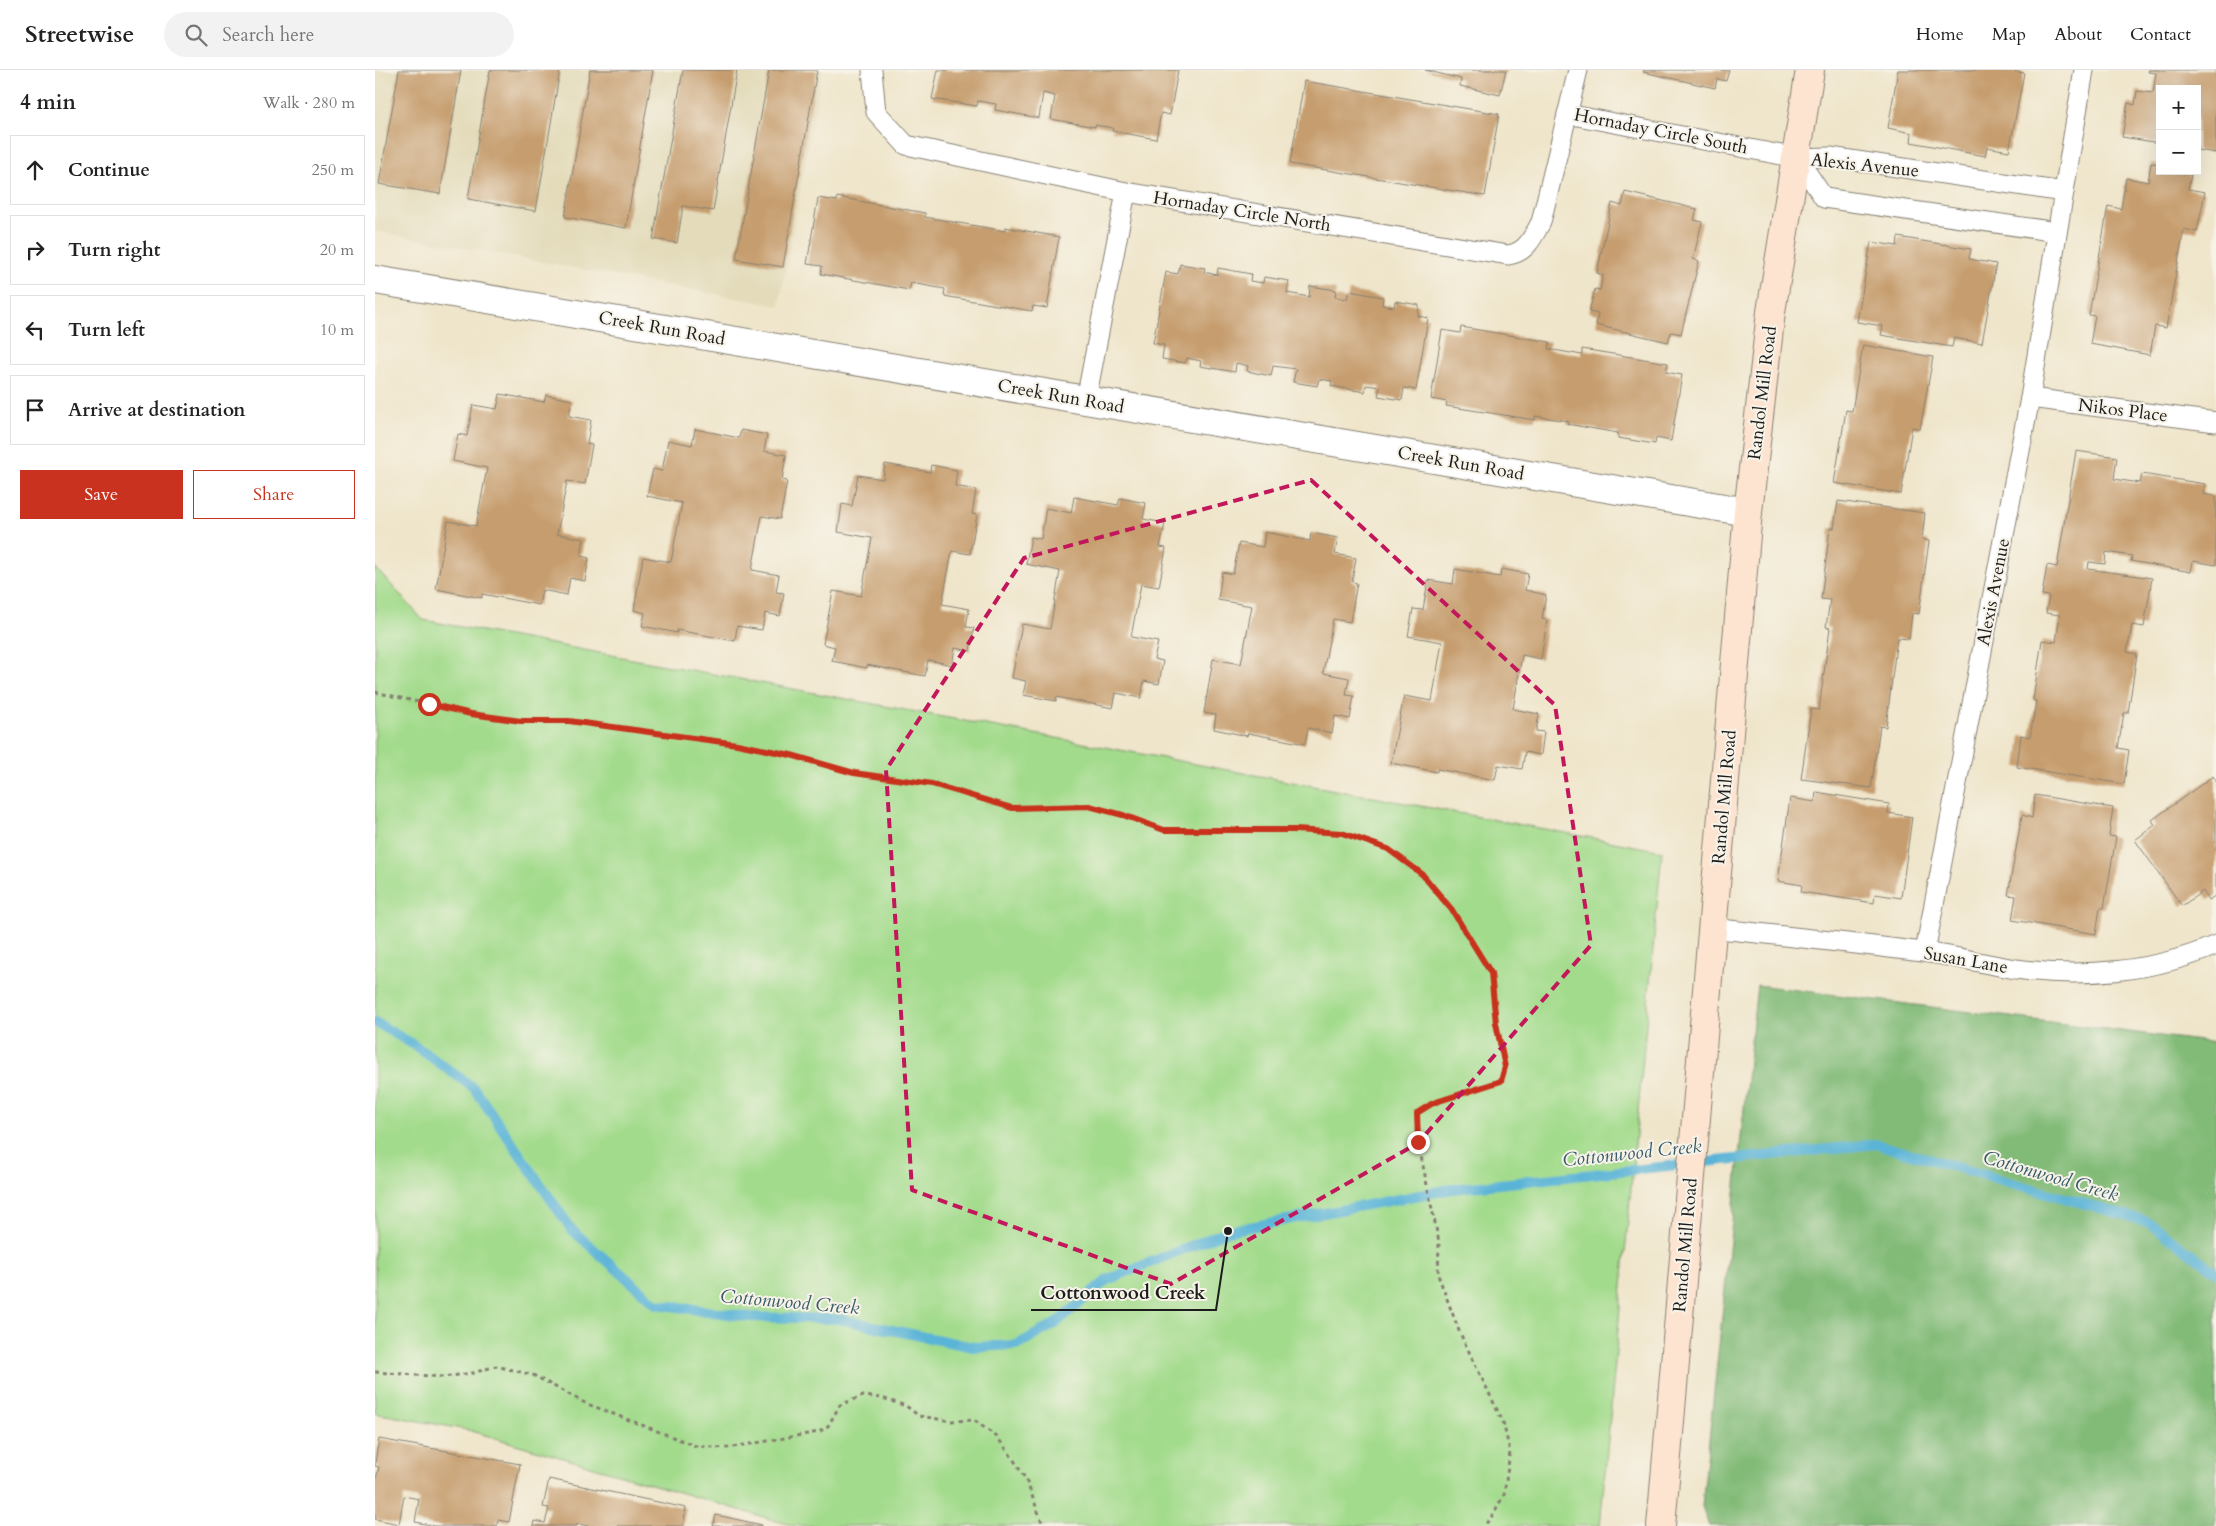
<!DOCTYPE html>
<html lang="en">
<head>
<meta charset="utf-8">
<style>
  body { margin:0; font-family:Cardo,serif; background:#f2f2f2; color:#222 }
  .controls { position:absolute; right:15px; top:15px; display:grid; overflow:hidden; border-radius:0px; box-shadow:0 5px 20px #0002 }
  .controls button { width:45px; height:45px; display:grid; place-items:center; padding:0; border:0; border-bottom:1px solid #e0e0e0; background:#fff; color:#222; font:25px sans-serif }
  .stop { position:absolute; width:15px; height:15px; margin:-11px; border:4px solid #c8321e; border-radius:50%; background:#fff }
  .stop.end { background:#c8321e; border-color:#fff; box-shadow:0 1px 5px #0008 }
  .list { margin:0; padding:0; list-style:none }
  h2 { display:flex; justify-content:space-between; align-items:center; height:65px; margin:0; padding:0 20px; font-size:21px }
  h2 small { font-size:16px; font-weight:400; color:#767676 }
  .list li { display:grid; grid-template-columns:32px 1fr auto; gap:15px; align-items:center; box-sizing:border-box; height:70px; margin:0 10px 10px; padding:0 10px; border:1px solid #e0e0e0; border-radius:0px }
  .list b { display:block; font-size:19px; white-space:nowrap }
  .list em { font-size:16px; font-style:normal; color:#767676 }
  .actions { display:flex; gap:10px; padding:15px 20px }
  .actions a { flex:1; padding:11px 0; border:1px solid #c8321e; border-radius:0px; text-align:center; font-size:18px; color:#c8321e }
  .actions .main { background:#c8321e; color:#fff }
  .icon { flex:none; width:28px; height:28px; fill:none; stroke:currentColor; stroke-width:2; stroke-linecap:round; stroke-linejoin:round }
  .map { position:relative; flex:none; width:1841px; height:1456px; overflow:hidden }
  header { display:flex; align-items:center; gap:30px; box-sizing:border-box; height:70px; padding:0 25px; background:#fff; border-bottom:1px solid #e0e0e0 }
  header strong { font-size:24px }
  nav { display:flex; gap:28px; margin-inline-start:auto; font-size:18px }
  .search { width:350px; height:45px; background:#f2f2f2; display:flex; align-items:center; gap:12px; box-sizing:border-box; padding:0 18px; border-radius:28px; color:#767676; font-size:19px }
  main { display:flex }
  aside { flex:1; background:#fff }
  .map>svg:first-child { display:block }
  .built { fill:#e3dbba }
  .green { fill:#a3db8c; stroke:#607c54 }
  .forest { fill:#82bb78; stroke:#4f6c4a }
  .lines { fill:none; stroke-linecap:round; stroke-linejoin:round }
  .stream { stroke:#5ab4d7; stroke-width:10 }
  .building { fill:#c69d6e }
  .lane-casing { stroke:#868073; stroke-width:21 }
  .street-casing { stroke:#868073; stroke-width:30 }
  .secondary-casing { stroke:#868073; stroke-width:30 }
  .path { stroke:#868073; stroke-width:3; stroke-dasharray:4 4; stroke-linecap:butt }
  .lane { stroke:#fff; stroke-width:19 }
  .street { stroke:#fff; stroke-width:28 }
  .secondary { stroke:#fde4d1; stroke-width:28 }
  .route { stroke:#c8321e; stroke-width:6 }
  .marked { fill:none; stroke:#c2185b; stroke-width:4; stroke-dasharray:10 6; stroke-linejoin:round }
  .labels { text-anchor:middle; stroke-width:4; stroke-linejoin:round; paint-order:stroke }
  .street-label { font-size:18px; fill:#1c1c1c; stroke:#f7f3e8 }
  .water-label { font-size:19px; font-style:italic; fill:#355967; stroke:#f7f3e8 }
  .leader { fill:none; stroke:#1c1c1c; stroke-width:2 }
  .callout-dot { fill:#1c1c1c; stroke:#f7f3e8; stroke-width:2 }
  .callout-label { font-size:19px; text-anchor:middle; font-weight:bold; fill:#1c1c1c; stroke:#f7f3e8; stroke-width:4; stroke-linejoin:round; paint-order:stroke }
</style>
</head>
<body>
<header>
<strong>Streetwise</strong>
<div class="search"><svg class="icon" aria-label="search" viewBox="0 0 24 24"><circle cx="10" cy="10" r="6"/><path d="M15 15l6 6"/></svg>Search here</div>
<nav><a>Home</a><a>Map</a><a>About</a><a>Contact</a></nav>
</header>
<main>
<aside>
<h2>4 min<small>Walk · 280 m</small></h2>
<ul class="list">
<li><svg class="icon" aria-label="ahead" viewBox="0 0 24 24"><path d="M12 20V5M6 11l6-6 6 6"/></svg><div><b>Continue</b></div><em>250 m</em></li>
<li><svg class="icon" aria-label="right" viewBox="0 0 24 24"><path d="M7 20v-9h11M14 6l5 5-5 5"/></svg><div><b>Turn right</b></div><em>20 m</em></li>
<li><svg class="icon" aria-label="left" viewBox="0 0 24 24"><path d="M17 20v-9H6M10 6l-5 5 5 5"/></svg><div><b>Turn left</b></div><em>10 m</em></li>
<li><svg class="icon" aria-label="arrive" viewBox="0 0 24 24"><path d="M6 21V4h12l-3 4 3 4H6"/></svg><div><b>Arrive at destination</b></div></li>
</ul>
<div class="actions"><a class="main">Save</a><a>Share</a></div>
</aside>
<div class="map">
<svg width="1841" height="1456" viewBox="0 0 1841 1456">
  <rect width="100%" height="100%" fill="#f7f3e8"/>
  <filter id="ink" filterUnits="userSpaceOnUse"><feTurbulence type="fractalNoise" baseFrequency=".02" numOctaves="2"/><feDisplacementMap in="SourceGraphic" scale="10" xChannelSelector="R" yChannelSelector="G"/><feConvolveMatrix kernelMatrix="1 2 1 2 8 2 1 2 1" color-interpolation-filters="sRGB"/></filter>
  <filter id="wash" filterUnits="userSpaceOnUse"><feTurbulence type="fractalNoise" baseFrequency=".0096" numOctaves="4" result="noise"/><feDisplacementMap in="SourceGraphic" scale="20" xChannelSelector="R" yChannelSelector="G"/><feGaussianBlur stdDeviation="1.12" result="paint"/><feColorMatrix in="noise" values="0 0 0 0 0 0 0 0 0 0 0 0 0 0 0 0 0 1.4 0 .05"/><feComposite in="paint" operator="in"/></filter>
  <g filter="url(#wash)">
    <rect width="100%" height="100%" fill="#efe5ca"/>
    <!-- built -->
    <path class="built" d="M0,0H447L404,236L0,161Z"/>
    <!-- green -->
    <path class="green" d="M0,497L48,550L1287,781L1225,1456H419L93,1360L0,1343Z"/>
    <!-- forest -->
    <path class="forest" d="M1382,915L1841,973V1456H1334L1327,1436Z"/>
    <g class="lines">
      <!-- stream -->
      <path class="stream" d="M0,952L39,975L99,1018L197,1160L281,1234L375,1247L464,1249L598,1277L642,1275L680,1254L732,1210L853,1161L1077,1119L1501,1074L1773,1152L1841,1202"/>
    </g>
    <g id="blocks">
      <!-- building -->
      <g class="building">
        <path d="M24,0H86L65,124L4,114Z"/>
        <path d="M115,0H185L161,141L93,129Z"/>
        <path d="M215,0H278L251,158L190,147Z"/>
        <path d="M308,0H362L338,141L308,136L302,173L278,169Z"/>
        <path d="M394,0H442L408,197L361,189Z"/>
        <path d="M563,0H803L795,45L786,43L781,69L737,61L738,58L720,55V57L676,49L680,26L668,23L664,48L620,40L621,34L603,31L602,36L557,29Z"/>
        <path d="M1050,0H1131L1125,25L1085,16L1086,9Z"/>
        <path d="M1269,0H1354L1351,11L1342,9L1340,18L1268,2Z"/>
        <path d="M1523,0H1630L1649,3L1634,81L1612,77L1610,86L1536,72L1537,63L1513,58Z"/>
        <path d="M1774,0H1841V83L1822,80V19H1785V73L1747,67L1753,33L1760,35L1762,21L1778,23L1781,3L1773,2Z"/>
        <path d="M929,11L1124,44L1110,126L915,94Z"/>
        <path d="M1776,93L1785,94V101H1809V104L1816,105L1813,119L1830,122L1822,162L1809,159L1791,258L1780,256L1775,285L1715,274L1720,246L1714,245L1733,136L1746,139L1751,108L1773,112Z"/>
        <path d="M1250,122L1322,139L1319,150L1327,152L1318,189L1324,191L1306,264L1296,262L1293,272L1221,255L1223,244L1214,242L1220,219L1225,220L1228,205L1222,203L1237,133L1247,136Z"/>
        <path d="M462,127L550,143V147L630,161V157L684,167L672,238L658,236L657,241L569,226L570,219L536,213L534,220L446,204L447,196L432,194L443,128L462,131Z"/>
        <path d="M1523,167L1596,179L1594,189L1621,194L1607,273L1579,268L1577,277L1506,265L1508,256L1482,252L1496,172L1522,176Z"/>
        <path d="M805,194L830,198L829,202L842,205L843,198L876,204L875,211L888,213L889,207L914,211L912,223L934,227L935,216L961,220L960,227L972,229L974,221L1008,227L1007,235L1019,237L1020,231L1044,235L1043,246L1053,248L1041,320L1029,318L1027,330L1003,326L1005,317L991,315L990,322L956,316L957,311L944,309L942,316L918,312L921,299L898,296L896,306L872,301L873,296L861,293L860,302L825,296L826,291L812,288L810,293L787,289L789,275L778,273L791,202L803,204Z"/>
        <path d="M1086,257L1175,272L1173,279L1207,285V279L1293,293L1291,302L1307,305L1296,371L1281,368L1280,374L1243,368V363L1192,354L1193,351L1160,346V350L1071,336L1072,332L1056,329L1067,260L1085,263Z"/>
        <path d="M1488,275L1558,287L1545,359L1537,357L1526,424L1459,413L1471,340L1477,341Z"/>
        <path d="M125,324L169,332L171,325L197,330L194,346L216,350L212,374L217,375L210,414L192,411L182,464L209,469L206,486L214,488L210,511L195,508L192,525L167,520L164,535L107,524V528L61,519L73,451L101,456L112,398L78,391L83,364L92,366L98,335L122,339Z"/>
        <path d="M320,359L364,368L366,360L392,365L389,381L411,385L407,410L412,411L405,449L387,446L377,500L404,505L401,522L409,523L405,546L390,543L387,560L362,556L360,571L302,560V563L267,556L270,543L259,540L268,487L296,492L307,433L272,426L278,399L287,401L293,370L317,375Z"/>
        <path d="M1701,381L1742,387L1739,409L1765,413L1767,404L1830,414L1828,424L1841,426V495L1818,491L1816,502L1756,491L1757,486L1731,482L1730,494L1714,492L1713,499L1777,508L1769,557L1757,555L1752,582L1762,584L1753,643H1749L1743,678L1754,680L1749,714L1642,697L1646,665L1655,667L1661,631L1658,630L1667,570L1681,572L1685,545L1671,543L1674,526L1667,525L1672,495L1682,497Z"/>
        <path d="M510,394L555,402L556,395L582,400L580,416L601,420L597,444L602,445L595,484L577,481L567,534L594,539L591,557L599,558L595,581L580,578L577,595L553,590L550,606L492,595V598L457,591L460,577L448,574L458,521L486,526L497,468L463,462L467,434L477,436L483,405L508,409Z"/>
        <path d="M699,427L743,435L745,428L771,433L768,449L790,453L785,477L791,478L784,517L766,514L756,567L783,572L779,589L788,591L784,614L769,611L766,628L741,623L738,638L681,627V631L648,625L651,611L637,608L647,554L675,559L685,501L651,494L656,467L666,469L671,438L696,443Z"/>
        <path d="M1463,431L1550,443L1547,469L1554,471L1544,544L1537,543L1534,569L1522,568L1511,657L1505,656L1496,718L1426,709L1436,639L1444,640L1455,558L1451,557L1455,530L1446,529L1455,458H1459Z"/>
        <path d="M890,462L935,471L936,463L963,468L960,484L981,488L977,512L982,513L975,552L958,549L948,603L974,608L971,625L979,626L975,649L960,646L957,663L933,658L930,674L873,663L872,666L839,659L841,645L829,643L838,589L866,594L877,536L843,530L847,502L858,504L864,473L888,477Z"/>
        <path d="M1080,499L1125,507L1126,499L1153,504L1150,520L1171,525L1167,549L1172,550L1166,589L1147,585L1138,639L1164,644L1161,661L1169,662L1166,685L1150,682L1147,699L1123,695L1120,710L1062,699V702L1016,693L1029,626L1057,631L1067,572L1033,566L1038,539L1048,540L1053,510L1078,514Z"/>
        <path d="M1838,706L1841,710V825L1834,830L1828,821L1807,836L1760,770L1780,755L1777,750Z"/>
        <path d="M1441,722L1514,734L1513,743L1537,747L1526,828L1500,824L1499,833L1426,822L1427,815L1403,811L1415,728L1440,732Z"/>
        <path d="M1660,725L1738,738L1734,766L1741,767L1729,838H1725L1721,864L1637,850L1641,826L1633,825L1647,745L1657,748Z"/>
        <path d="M4,1369L145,1394L134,1452L123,1450L122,1456H60L40,1452L44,1429L29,1426L24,1454L0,1449V1413L4,1397L0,1396V1393Z"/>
        <path d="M174,1409L311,1438L308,1456H214L202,1454V1456H158L159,1451L170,1453L174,1438L168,1437Z"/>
        <path d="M341,1445L387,1455V1456H338Z"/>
      </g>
    </g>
  </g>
  <g filter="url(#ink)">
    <use href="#blocks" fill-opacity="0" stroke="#868073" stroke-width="1"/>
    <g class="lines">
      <!-- lane casing -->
      <g class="lane-casing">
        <g id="lane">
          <path d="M497,0L501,42L531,75L751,122L1133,185C1151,183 1158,167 1166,152L1203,0"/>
          <path d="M1192,44L1422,88L1455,87L1689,122"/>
          <path d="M1422,88L1449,128L1682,162"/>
          <path d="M1655,328L1841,352"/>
          <path d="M711,330L751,122"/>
          <path d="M1337,858C1408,866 1478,873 1548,882C1579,886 1610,894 1641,899C1707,908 1780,902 1841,875"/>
          <path d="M1550,882L1655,328L1709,0"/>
        </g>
      </g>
      <!-- street casing -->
      <g class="street-casing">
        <path id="street" d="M0,210L1373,442"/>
      </g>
      <!-- secondary casing -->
      <g class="secondary-casing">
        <path id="secondary" d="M1286,1456L1373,442L1396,242L1435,0"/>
      </g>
      <!-- path -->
      <g class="path">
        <path d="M0,622L96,644L145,651H194L362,674L416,685L479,703L557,714L637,738L714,736L748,745L789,760H920L967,763L1013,779L1047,805L1077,841L1116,903L1121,953L1130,997L1126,1011L1058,1033L1042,1043L1043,1072L1064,1172L1063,1205L1084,1261L1128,1352L1135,1382L1129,1425L1117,1446L1109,1456"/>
        <path d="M0,1302L68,1307L98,1303L121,1296L158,1305L210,1333L321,1376L352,1378L444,1362L453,1356L465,1335L488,1326L507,1328L531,1336L544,1346L576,1351L599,1350L622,1367L637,1387L651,1410L667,1452V1456"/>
      </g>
      <!-- lane -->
      <use href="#lane" class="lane"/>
      <!-- street -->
      <use href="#street" class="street"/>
      <!-- secondary -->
      <use href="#secondary" class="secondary"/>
    </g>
  </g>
  <g class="lines" filter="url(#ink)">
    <!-- route -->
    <path class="route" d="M54,634L96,644L146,651H194L362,674L416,685L479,703L557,714L637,738L714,736L748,745L789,760H920L967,763L1013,779L1047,804L1077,840L1116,903L1121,953L1130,997L1126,1011L1058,1033L1042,1043L1043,1072"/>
  </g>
  <!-- marked area -->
  <path class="marked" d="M936,410L1180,635L1216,875L1043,1073L796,1214L537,1120L511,700L649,488Z"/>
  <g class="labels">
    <!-- street labels -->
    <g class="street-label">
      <text transform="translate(1286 61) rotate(11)" y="6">Hornaday Circle South</text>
      <text transform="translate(1490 95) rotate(6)" y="6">Alexis Avenue</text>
      <text transform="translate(867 141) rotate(9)" y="6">Hornaday Circle North</text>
      <text transform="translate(287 258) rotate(10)" y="6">Creek Run Road</text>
      <text transform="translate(1387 323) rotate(-83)" y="6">Randol Mill Road</text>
      <text transform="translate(686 326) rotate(10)" y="6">Creek Run Road</text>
      <text transform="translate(1748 340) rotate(7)" y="6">Nikos Place</text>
      <text transform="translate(1086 393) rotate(10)" y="6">Creek Run Road</text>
      <text transform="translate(1618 522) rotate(-79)" y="6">Alexis Avenue</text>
      <text transform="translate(1349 727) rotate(-85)" y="6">Randol Mill Road</text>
      <text transform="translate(1591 890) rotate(10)" y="6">Susan Lane</text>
      <text transform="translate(1310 1175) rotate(-85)" y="6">Randol Mill Road</text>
    </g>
    <!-- water labels -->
    <g class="water-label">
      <text transform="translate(1257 1082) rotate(-6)" y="7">Cottonwood Creek</text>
      <text transform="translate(1676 1105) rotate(16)" y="7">Cottonwood Creek</text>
      <text transform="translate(415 1231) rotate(5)" y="7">Cottonwood Creek</text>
    </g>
  </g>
  <!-- callouts -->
  <path class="leader" d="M853 1161L841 1240H656"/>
  <circle class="callout-dot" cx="853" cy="1161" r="5"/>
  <g class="callout-label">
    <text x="748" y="1229">Cottonwood Creek</text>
  </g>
</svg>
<div class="controls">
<button>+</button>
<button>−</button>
</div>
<div class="stop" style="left:54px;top:634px"></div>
<div class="stop end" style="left:1043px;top:1072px"></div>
</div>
</main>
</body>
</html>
